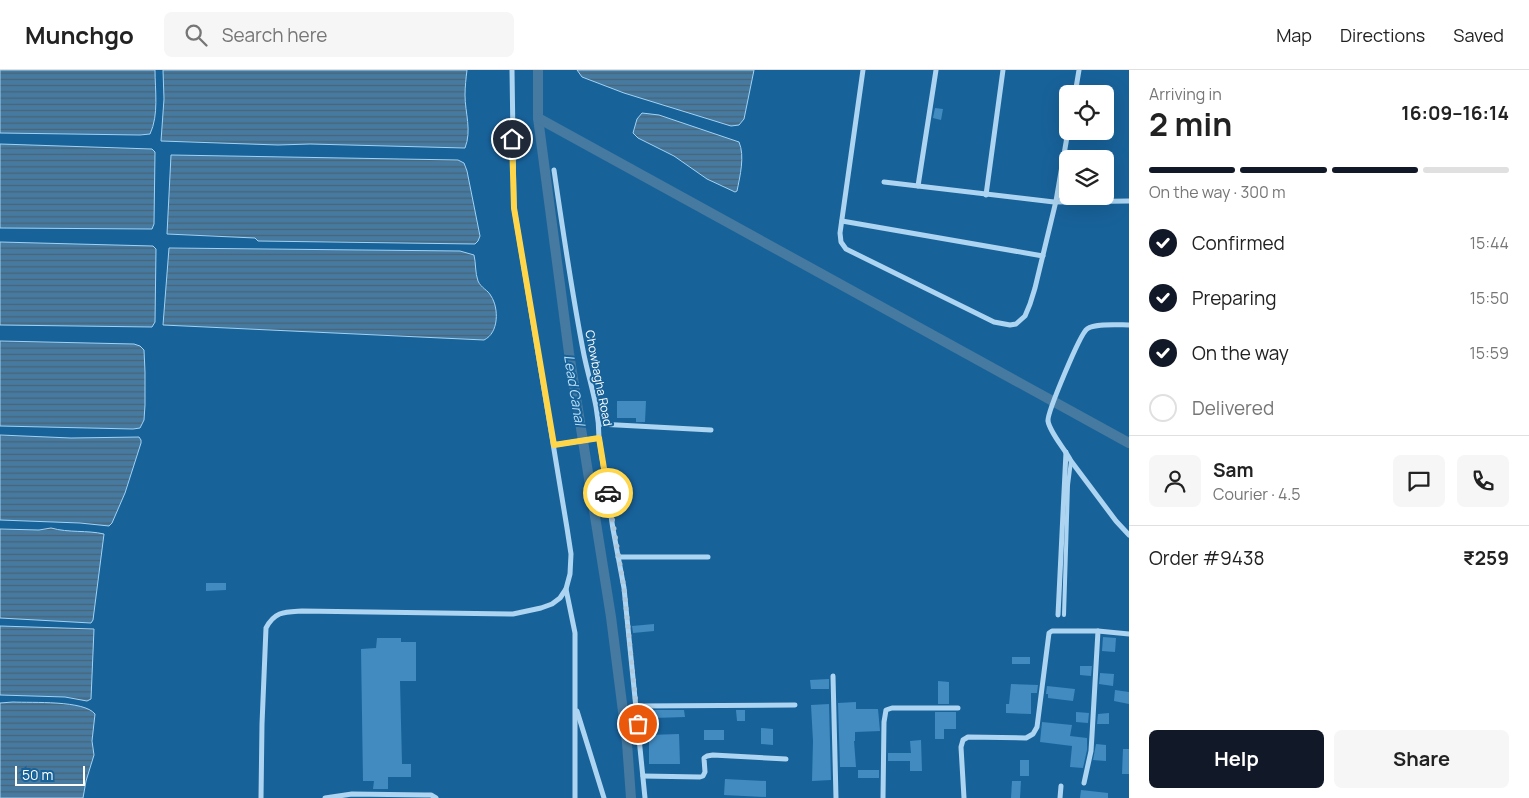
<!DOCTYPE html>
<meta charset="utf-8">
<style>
body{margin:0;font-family:Manrope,sans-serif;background:#f6f6f6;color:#222;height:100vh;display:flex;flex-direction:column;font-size:19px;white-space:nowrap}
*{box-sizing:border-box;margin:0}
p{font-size:16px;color:#767676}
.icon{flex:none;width:28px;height:28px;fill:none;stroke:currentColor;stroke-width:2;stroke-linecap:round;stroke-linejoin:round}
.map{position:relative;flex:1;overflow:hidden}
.details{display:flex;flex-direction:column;background:#fff;width:400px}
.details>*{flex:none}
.tools{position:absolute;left:1059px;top:15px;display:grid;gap:10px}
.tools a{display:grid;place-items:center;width:55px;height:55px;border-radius:8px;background:#fff;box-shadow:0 5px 20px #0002;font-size:25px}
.scale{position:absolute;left:15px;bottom:12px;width:70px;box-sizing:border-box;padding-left:5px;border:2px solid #fff;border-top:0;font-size:14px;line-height:18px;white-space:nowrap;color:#fff;-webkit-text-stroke:4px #18629a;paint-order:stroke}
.pin{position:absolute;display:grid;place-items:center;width:42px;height:42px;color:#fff;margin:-21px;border:2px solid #fff;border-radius:50%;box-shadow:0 1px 5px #0007}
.courier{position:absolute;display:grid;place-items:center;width:50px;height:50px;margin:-25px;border:4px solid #ffd54a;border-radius:50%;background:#fff;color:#222;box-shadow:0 1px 6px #0007}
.overview em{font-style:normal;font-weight:700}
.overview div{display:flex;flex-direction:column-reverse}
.overview{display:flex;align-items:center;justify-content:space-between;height:85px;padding:0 20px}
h1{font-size:32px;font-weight:700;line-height:38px}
.bar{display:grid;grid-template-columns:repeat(4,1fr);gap:8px 5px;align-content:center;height:60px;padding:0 20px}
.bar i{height:6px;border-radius:4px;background:#e0e0e0}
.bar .current{background:#111827}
.bar p{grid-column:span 4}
.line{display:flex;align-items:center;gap:12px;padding:0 20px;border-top:1px solid #e0e0e0}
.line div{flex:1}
.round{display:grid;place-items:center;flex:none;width:52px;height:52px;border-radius:8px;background:#f6f6f6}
ol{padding:0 20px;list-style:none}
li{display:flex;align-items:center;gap:15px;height:55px}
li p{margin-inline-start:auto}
li .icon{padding:5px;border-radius:50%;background:#111827;color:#fff;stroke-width:4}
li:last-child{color:#767676}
li i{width:28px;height:28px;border:2px solid #e0e0e0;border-radius:50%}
.button{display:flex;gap:10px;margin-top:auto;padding:10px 20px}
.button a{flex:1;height:58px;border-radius:8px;background:#111827;color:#fff;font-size:20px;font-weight:700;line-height:58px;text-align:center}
.button a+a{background:#f6f6f6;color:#222}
header{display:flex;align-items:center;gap:30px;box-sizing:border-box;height:70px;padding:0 25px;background:#fff;border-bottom:1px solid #e0e0e0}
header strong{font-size:24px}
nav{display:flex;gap:28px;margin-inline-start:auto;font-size:18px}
.search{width:350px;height:45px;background:#f6f6f6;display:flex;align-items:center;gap:12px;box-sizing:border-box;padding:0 18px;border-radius:8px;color:#767676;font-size:19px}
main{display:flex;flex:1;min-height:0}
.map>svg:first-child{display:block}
</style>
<header>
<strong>Munchgo</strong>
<div class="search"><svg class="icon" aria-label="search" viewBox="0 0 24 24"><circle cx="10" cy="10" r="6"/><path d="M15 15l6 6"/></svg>Search here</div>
<nav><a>Map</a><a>Directions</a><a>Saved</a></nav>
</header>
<main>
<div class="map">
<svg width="1129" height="728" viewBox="0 0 1129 728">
<defs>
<pattern id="water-rules" width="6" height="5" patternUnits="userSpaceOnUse" patternTransform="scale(1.25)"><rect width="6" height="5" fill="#467aa0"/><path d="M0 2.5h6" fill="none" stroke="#496376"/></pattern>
</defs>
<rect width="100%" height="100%" fill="#18629a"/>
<g fill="url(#water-rules)" stroke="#a0d2f4">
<path d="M 0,0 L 155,0 C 155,20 159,45 150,64 L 140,65 L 0,63 Z"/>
<path d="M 163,0 L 467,0 C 466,8 465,17 465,25 C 465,43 472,60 465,78 L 310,74 L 278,75 L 161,71 L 164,29 Z"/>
<path d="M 577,0 L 754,0 L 744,49 L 739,55 L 731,56 L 624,23 L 582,7 Z"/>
<path d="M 642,43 L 659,45 L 739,72 C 745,86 740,106 737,121 L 735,122 L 707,109 L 674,86 L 638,68 L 633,63 L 637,49 Z"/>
<path d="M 0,74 L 152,79 L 155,82 L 154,154 L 152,159 L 0,158 Z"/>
<path d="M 171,85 L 458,90 L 464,93 L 467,101 L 480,166 L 478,171 L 475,174 L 258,171 L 255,168 L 167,164 Z"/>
<path d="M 0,172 L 153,176 L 156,179 L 155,252 L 152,257 L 0,255 Z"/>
<path d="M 169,178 L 460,181 L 474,185 C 476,193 475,203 478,211 C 481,218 488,220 491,226 C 499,238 499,263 484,270 L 163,255 Z"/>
<path d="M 0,271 L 134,274 L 140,276 L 144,280 L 145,302 L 145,335 L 144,350 L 140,358 L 133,359 L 0,356 Z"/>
<path d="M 0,365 L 71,368 L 139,367 L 141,370 L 141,373 L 125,423 L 112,453 L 109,456 L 80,453 L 0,450 Z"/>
<path d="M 51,458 C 69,463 87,460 104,464 L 93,550 L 91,553 L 0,548 L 0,459 L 39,460 Z"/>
<path d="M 0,556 L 94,559 L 91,629 L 87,631 L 65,627 L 0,625 Z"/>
<path d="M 13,632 C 32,633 84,630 95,644 L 92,671 L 94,685 L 86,711 L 83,728 L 0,728 L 0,633 Z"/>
</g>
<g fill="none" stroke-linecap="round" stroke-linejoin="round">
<g stroke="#467aa0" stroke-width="10">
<path d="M 538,0 L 538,48 L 569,283 L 611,547 L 627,673 L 631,728"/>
<path d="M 538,48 L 1129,373"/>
</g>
</g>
<g fill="#418bc1">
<path d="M 935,38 L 943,39 L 941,50 L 933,48 Z"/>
<path d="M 617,331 L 646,331 L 645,352 L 636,352 L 636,348 L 617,348 Z"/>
<path d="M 206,513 L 226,513 L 226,520 L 206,521 Z"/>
<path d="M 654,554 L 654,561 L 633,563 L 632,556 Z"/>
<path d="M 1103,567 L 1116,568 L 1115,582 L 1102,581 Z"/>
<path d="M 377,568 L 401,568 L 401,572 L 416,572 L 416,611 L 400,611 L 402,694 L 411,694 L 411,707 L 388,707 L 388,719 L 373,719 L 374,711 L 363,711 L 361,579 L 376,578 Z"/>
<rect x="1012" y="587" width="18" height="7"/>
<path d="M 1080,596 L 1092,596 L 1091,606 L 1080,605 Z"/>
<path d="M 1100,603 L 1114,604 L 1113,616 L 1099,614 Z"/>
<path d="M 829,609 L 829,619 L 811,619 L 810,610 Z"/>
<path d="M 938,611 L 949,612 L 949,634 L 938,634 Z"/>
<path d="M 1011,614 L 1038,615 L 1037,623 L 1031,623 L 1031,644 L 1006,643 L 1006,634 L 1009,634 Z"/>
<path d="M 1047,616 L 1075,619 L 1073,631 L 1048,628 L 1048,624 L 1046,624 Z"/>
<path d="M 1115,620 L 1129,622 L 1129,634 L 1114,631 Z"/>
<path d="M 856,632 L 856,639 L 878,639 L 880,661 L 855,662 L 855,671 L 854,671 L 856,697 L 840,697 L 838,633 Z"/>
<path d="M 829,634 L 831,710 L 812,711 L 813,671 L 811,635 Z"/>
<path d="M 654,640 L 684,640 L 685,647 L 654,648 Z"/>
<path d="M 736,640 L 745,640 L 745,651 L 737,651 Z"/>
<path d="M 935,642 L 956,642 L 956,659 L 944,659 L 944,669 L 935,669 Z"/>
<path d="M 1076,642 L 1089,643 L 1088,653 L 1076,652 Z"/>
<path d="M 1109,643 L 1109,654 L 1097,654 L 1098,644 Z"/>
<path d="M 1042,652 L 1072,655 L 1070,666 L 1087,668 L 1087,680 L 1083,698 L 1070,697 L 1072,676 L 1040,672 Z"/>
<path d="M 761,658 L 773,659 L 773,675 L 761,674 Z"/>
<rect x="704" y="660" width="20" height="10"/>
<path d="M 679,664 L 680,694 L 649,694 L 649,665 Z"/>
<path d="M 921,670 L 922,701 L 910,701 L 910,691 L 888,691 L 888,683 L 911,683 L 910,671 Z"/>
<path d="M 1096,674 L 1106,675 L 1106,691 L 1093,690 Z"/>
<path d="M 1123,679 L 1129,679 L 1129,704 L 1122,704 Z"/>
<rect x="1020" y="690" width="9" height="16"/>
<rect x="858" y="700" width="21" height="8"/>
<path d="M 725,709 L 766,711 L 766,727 L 724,725 Z"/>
<path d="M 1012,711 L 1021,711 L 1020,728 L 1011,728 Z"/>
<path d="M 1081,720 L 1108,723 L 1108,728 L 1080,728 Z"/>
</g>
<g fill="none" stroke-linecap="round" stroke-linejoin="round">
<path stroke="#add5f1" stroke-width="4" d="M 1064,545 L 1068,415 L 1071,391"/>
<g stroke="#add5f1" stroke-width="5">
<path d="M 863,0 L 840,163 L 841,172 L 846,179 L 994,252 L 1010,255 L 1016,254 L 1025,246 L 1030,234 L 1035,218 L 1056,131 L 1068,61"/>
<path d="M 1075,24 L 1079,0"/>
<path d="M 554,100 C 563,162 572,224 584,285 C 590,314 599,337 599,368 L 613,459 L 624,518 L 645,728"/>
<path d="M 884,112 L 1054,132 L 1129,131"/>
<path d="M 918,116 L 936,0"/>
<path d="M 986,125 L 1003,0"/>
<path d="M 842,151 L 1043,186"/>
<path d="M 1129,255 C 1119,255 1095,253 1087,259 C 1080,264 1047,343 1048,351 C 1050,363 1065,379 1071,391 L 1116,451 L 1129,465"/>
<path d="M 599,354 L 711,360"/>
<path d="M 554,375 L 599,368"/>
<path d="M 618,487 L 708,487"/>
<path d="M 566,519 L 575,563 L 575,728"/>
<path d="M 1058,545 L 1066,382"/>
<path d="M 833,606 L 836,728"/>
<path d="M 637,636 L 795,635"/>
<path d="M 577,641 L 604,728"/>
<path d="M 643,706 L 700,707 L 703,706 L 705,702 L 704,688 L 707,686 L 713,685 L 786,689"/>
<path d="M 1084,713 L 1091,681 L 1092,665 L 1098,561"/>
<path d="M 261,728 L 262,654 L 266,558 C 275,541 285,542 302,541 L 513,544 L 541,538 L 552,534 L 560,528 L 566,519 L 570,504 L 571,484 L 567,458 L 514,138 L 512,0"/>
<path d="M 325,728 L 352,724 L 425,725 L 431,725 L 436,728"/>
<path d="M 883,728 L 884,652 L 886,640 L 892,638 L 958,638"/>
<path d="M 964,728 L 961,677 L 963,670 L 968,667 L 1026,668 L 1033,664 L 1037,657 L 1049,563 L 1052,561 L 1098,561 L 1129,564"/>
<path d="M 1060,728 L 1061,716"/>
</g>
</g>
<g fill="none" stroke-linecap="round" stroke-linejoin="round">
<path stroke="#aec8dc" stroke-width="5" stroke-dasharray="0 9" d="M 608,423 L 624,518 L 638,654"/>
<path stroke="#ffd54a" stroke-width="6" d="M 512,69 L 514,138 L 554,375 L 599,368 L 608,423"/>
</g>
<g text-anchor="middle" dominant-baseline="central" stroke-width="4" stroke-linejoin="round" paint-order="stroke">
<g font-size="12" fill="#fff" stroke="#18629a">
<text transform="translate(599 308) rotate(79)">Chowbagha Road</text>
</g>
<g font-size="14" font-style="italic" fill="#badff8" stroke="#18629a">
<text transform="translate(575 320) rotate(81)">Lead Canal</text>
</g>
</g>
</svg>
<div class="tools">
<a><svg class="icon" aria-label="locate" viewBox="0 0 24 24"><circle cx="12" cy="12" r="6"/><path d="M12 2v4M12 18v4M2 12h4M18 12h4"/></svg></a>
<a><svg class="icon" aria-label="layers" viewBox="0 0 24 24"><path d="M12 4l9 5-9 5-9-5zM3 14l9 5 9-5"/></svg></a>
</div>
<div class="scale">50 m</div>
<div class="pin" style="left:638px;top:654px;background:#ea580c"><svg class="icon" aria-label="bag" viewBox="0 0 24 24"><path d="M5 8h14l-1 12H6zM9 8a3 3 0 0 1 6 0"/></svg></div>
<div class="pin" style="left:512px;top:69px;background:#1f2937"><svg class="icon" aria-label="home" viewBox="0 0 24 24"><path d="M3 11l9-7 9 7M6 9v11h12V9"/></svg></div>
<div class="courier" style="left:608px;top:423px"><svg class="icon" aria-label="car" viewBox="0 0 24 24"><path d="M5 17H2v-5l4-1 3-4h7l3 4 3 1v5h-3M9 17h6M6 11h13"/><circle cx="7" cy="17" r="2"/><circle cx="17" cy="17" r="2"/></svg></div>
</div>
<section class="details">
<div class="overview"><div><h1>2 min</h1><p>Arriving in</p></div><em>16:09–16:14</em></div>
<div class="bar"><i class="current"></i><i class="current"></i><i class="current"></i><i></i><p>On the way · 300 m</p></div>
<ol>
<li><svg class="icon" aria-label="check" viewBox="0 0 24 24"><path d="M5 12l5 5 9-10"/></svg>Confirmed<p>15:44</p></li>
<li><svg class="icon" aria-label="check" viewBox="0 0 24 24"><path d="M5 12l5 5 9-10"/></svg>Preparing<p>15:50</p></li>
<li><svg class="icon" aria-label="check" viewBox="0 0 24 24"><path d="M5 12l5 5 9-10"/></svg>On the way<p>15:59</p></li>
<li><i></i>Delivered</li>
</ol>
<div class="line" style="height:90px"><a class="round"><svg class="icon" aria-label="person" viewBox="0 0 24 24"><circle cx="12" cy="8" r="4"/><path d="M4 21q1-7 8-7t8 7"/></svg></a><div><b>Sam</b><p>Courier · 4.5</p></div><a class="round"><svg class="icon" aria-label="chat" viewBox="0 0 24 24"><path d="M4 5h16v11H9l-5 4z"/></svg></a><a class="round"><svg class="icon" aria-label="phone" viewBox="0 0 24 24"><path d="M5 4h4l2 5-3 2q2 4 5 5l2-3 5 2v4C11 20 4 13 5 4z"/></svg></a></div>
<div class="line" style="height:65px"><div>Order #9438</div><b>₹259</b></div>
<div class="button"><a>Help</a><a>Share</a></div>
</section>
</main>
